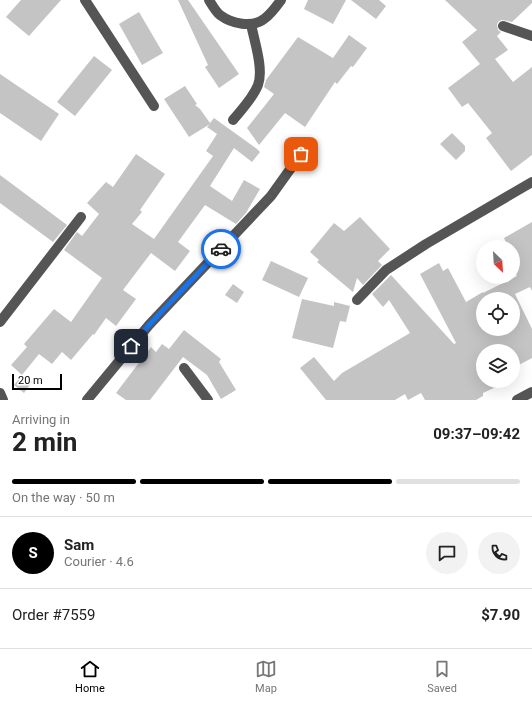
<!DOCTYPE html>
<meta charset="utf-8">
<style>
body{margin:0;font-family:Roboto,sans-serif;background:#f2f2f2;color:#222;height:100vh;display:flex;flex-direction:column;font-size:15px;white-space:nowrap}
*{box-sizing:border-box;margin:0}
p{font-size:13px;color:#767676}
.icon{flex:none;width:22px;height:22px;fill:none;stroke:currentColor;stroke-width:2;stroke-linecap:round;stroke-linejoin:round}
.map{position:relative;height:400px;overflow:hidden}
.side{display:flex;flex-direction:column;background:#fff;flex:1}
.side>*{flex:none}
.needle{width:26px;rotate:155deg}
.buttons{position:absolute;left:476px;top:240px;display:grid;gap:8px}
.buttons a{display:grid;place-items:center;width:44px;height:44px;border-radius:50%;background:#fff;box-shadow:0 4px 16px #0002;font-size:20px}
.scale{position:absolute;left:12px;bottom:10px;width:50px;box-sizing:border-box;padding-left:4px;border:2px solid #000;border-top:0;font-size:11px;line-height:14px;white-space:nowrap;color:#000;-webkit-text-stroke:3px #fff;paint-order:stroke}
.pin{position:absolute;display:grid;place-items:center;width:34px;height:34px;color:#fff;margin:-17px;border-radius:8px;box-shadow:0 2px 6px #0006}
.courier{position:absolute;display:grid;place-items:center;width:40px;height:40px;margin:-20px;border:3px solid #1a73e8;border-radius:50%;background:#fff;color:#222;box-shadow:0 1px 5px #0007}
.headline em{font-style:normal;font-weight:700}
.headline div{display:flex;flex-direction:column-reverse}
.headline{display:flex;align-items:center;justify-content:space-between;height:68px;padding:0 12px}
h1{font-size:26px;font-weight:700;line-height:30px}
.bar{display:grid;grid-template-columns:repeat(4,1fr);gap:6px 4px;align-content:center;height:48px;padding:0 12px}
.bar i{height:5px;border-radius:3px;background:#e0e0e0}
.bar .active{background:#000}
.bar p{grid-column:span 4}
.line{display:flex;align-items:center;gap:10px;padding:0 12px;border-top:1px solid #e0e0e0}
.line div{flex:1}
.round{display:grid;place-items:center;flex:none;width:42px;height:42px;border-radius:21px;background:#f2f2f2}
.menu{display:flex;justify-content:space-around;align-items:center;height:56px;border-top:1px solid #e0e0e0;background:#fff;font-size:11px;color:#767676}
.menu a{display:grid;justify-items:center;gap:2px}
.menu .active{color:#000}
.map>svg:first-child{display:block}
</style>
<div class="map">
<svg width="532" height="400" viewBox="0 0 532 400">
<rect width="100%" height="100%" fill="#fff"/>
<g fill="#c4c4c4" fill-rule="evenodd">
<path d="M 21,0 L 61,0 L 29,36 L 6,17 Z"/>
<path d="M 178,0 L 188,0 L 239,74 L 219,88 L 205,67 L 208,65 Z"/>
<path d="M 308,0 L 346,0 L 333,24 L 304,9 Z"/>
<path d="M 351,0 L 379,0 L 386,6 L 376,19 Z"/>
<path d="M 445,0 L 532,0 L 532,3 L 512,22 L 502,20 L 499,21 L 497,24 L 498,30 L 501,32 L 497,36 L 508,50 L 495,59 L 513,82 L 532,67 L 532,155 L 511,171 L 486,138 L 492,133 L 468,103 L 462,107 L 448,88 L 480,64 L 462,42 L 477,30 Z"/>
<path d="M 139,12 L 163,53 L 142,65 L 119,24 Z"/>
<path d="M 349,35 L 367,48 L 353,67 L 351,66 L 337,84 L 335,82 L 305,127 L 285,113 L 259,145 L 247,128 L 274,94 L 264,87 L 266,80 L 298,37 L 333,58 Z"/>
<path d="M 94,56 L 112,70 L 75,116 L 57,102 Z"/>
<path d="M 0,74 L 59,114 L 41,141 L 0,113 Z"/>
<path d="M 185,86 L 197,104 L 195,105 L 200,109 L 210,123 L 214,118 L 257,149 L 260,152 L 252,162 L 234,148 L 210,186 L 232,201 L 244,180 L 260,189 L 246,213 L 236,224 L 205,205 L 178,242 L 190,251 L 175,271 L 151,253 L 123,290 L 136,299 L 116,326 L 106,318 L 94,335 L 93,334 L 71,360 L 62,352 L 52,364 L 39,354 L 22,375 L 11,365 L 27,347 L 24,344 L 54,309 L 71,322 L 102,278 L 64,250 L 77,232 L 82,236 L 99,214 L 87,203 L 106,182 L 113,187 L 136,154 L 165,174 L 140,210 L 142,212 L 132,224 L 154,239 L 213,156 L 206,151 L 217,134 L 207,127 L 210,124 L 189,137 L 164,99 Z"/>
<path d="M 452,133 L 465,146 L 465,151 L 456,160 L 440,144 Z"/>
<path d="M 0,175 L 67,225 L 53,242 L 0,203 Z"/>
<path d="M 360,217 L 390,249 L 378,261 L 382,265 L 363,285 L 357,278 L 353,292 L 317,262 L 319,260 L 310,252 L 334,223 L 344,231 Z"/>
<path d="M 532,222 L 532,291 L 530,287 L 515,294 L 532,329 L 532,358 L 513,368 L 513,351 L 483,351 L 483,381 L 509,381 L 483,393 L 483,396 L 476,400 L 425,400 L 421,393 L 408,400 L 405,394 L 395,400 L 326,400 L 300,368 L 314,357 L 334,381 L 342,373 L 410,333 L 389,300 L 383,307 L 372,294 L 391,275 L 454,344 L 456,343 L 420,274 L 439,263 L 443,271 L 448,268 L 466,302 L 483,292 L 483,293 L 517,276 L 513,269 L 519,267 L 513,256 L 513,247 L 508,247 L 504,238 ZM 483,299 L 513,299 L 513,329 L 483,329 Z"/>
<path d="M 271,261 L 308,278 L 299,297 L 262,280 Z"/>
<path d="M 233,284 L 244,292 L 237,303 L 225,295 Z"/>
<path d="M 302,299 L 334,306 L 334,302 L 350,306 L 346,322 L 340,321 L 333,348 L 292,338 Z"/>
<path d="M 184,330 L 221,359 L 219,362 L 236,390 L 221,399 L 207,375 L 183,357 L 150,400 L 126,400 L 116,393 L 151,347 L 156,352 L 162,344 L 169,349 Z"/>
<path d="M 22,375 L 32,382 L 24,393 L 14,385 Z"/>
</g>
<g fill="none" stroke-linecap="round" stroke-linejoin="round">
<g stroke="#555" stroke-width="10">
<path d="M 85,0 L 154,106"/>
<path d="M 209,0 C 212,5 216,12 220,15 C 232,24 252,28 264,19 C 271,14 276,7 281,0"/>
<path d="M 503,26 L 532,36"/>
<path d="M 233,120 C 242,109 253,98 258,85 C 264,69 254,40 251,24"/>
<path d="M 357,300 L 386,270 L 426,244 L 532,182"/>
<path d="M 0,322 L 81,217"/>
<path d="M 184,368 L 208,400"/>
<path d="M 0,393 L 3,400"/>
<path d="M 87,400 L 149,325 L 271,196 L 301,154"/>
<path d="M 517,400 L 532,392"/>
</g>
</g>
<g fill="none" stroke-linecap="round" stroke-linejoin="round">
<path stroke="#595959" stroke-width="4" stroke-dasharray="0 7.2" d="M 221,249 L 271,196 L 301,154"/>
<path stroke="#1a73e8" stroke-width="5" d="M 131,346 L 149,325 L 221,249"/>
</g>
</svg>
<div class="buttons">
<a><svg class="needle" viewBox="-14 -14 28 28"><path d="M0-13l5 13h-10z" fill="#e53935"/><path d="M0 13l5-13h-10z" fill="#767676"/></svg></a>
<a><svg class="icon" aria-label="locate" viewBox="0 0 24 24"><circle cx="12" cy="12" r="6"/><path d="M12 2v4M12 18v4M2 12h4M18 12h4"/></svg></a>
<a><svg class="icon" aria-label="layers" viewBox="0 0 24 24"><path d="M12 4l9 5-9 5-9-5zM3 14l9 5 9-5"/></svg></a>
</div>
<div class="scale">20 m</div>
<div class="pin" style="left:301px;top:154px;background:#ea580c"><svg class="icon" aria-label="bag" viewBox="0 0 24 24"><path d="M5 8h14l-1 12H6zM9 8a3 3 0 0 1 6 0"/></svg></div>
<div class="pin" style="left:131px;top:346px;background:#1f2937"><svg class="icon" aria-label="home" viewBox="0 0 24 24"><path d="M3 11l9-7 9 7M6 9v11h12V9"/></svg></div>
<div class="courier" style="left:221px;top:249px"><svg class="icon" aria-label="car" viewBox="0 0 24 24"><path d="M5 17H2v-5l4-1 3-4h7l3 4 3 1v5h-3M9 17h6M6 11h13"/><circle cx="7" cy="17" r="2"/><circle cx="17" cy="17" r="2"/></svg></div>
</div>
<section class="side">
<div class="headline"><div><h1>2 min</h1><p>Arriving in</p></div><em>09:37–09:42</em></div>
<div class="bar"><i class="active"></i><i class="active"></i><i class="active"></i><i></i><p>On the way · 50 m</p></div>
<div class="line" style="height:72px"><b class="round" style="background:#000;color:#fff">S</b><div><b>Sam</b><p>Courier · 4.6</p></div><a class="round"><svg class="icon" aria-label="chat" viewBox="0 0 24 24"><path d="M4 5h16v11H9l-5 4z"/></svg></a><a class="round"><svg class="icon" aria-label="phone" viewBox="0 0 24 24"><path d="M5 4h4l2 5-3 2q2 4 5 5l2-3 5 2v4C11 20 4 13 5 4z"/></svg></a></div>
<div class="line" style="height:52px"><div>Order #7559</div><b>$7.90</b></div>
</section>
<nav class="menu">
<a class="active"><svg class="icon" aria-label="home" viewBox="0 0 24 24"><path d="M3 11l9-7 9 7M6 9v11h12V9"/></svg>Home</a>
<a><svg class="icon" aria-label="map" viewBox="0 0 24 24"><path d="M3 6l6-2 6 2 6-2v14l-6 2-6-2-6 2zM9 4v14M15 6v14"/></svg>Map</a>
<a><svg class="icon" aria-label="saved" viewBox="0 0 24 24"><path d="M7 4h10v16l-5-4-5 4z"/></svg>Saved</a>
</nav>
